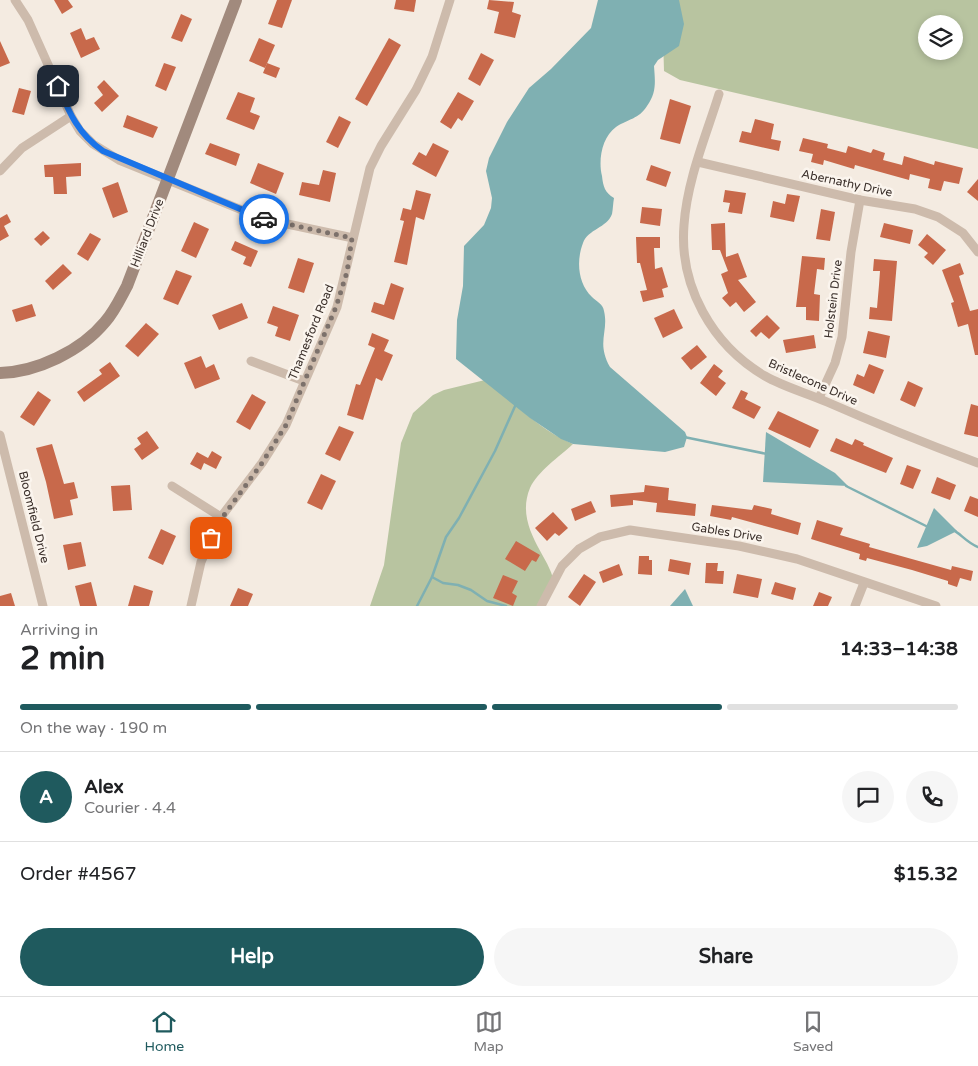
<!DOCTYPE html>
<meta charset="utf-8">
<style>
body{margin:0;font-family:"Varela Round",sans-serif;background:#f6f6f6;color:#202124;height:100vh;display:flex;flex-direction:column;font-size:19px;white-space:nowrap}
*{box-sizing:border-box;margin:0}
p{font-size:16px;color:#757577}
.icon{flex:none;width:28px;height:28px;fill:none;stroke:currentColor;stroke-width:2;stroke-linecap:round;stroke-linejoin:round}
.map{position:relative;height:606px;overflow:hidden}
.sheet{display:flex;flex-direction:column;background:#fff;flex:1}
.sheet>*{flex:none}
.fabs{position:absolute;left:918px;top:15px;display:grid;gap:10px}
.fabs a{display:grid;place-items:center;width:45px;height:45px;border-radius:50%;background:#fff;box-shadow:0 2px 8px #0003;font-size:25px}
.pin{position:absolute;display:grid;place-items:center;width:42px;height:42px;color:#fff;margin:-21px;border-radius:10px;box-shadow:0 2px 8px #0006}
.courier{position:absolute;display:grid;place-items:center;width:50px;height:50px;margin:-25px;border:4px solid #1a73e8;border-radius:50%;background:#fff;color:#222;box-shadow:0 1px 6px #0007}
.headline em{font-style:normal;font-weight:700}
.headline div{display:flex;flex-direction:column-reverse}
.headline{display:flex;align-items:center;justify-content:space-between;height:85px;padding:0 20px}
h1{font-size:32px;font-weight:700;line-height:38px}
.bar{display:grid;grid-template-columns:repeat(4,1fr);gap:8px 5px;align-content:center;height:60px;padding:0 20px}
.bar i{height:6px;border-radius:4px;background:#e0e0e0}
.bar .on{background:#1f5a5e}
.bar p{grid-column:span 4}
.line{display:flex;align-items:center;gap:12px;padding:0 20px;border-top:1px solid #e0e0e0}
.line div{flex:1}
.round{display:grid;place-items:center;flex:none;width:52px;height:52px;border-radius:26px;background:#f6f6f6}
.primary-button{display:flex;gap:10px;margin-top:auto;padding:10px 20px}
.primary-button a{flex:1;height:58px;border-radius:30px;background:#1f5a5e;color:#fff;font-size:20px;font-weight:700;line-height:58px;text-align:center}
.primary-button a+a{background:#f6f6f6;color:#202124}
.tab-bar{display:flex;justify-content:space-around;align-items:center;height:70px;border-top:1px solid #e0e0e0;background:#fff;font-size:14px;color:#757577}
.tab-bar a{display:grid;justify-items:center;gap:2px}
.tab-bar .on{color:#1f5a5e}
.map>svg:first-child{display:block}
</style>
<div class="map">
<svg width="978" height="606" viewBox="0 0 978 606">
<rect width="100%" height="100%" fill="#f4ebe1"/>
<g fill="#b8c4a0" fill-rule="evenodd">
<path d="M 662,0 L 978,0 L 978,149 L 680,80 L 664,71 ZM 926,24 L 954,24 L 954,51 L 926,51 Z"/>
<path d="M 485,380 C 514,402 539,430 573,444 C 559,457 538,471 530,488 C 512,531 560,565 553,589 C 551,595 546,601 543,606 L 370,606 L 384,565 L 401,443 L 413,413 L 433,395 L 444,390 Z"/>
</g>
<g fill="#7fb0b2">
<path d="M 598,0 L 679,0 L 684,24 L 679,46 L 658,60 L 654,66 C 655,81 657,92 647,106 C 639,119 628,119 616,127 C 602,137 598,160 602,176 C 603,186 605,193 614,198 C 613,203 613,209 612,214 C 607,228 588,229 583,243 C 576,261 578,284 592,297 C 597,302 603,304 604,311 C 609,332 596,342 610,367 L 685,432 L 687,437 L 684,447 L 665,452 L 573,444 L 561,439 L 530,418 L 456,359 L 457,320 L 463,286 L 464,246 L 484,225 L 491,208 L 492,198 L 486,171 L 489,158 L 507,122 L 529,88 L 551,69 L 591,28 Z"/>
<path d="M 766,432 L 835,473 L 848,486 L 763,482 Z"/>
<path d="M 934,508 L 957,531 L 927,546 L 917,548 Z"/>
<path d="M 685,589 L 693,606 L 670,606 Z"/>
</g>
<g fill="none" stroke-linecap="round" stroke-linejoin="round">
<g stroke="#7fb0b2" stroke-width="2.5">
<path d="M 684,437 L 767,454"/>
<path d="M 846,486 L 928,527"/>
<path d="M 953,530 C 960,533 967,543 978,547"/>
<path d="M 432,577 L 443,583 L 458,585 L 471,590 L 487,601 L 506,606"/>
<path d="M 417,606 L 432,577 L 446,537 L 459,518 L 495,451 L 516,404"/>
</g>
</g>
<g fill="#c8694b">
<path d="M 54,0 L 68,0 L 73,7 L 62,14 Z"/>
<path d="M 277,0 L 292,0 L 282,28 L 268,24 Z"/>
<path d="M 396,0 L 416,0 L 414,12 L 394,9 Z"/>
<path d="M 489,0 L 514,2 L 512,12 L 521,15 L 515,38 L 494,33 L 499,12 L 487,9 Z"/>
<path d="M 181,14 L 192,19 L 182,42 L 171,38 Z"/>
<path d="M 81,28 L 86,40 L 94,37 L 100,49 L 81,58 L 70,33 Z"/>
<path d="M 259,38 L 275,45 L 265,68 L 249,61 Z"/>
<path d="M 389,38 L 401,45 L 367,106 L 355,99 Z"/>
<path d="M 0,41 L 10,63 L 0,67 Z"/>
<path d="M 481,53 L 494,60 L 480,86 L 468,79 Z"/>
<path d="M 164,63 L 176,67 L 166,91 L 155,86 Z"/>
<path d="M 267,63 L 280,68 L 276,78 L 263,73 Z"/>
<path d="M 104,80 L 119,96 L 102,112 L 94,103 L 103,95 L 97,87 Z"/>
<path d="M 19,88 L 31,91 L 24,115 L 12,112 Z"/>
<path d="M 238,92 L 255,98 L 250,112 L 260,116 L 254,130 L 226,119 Z"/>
<path d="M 458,92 L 474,101 L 462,121 L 458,118 L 451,129 L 440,122 Z"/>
<path d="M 670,99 L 691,106 L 680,144 L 660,139 Z"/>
<path d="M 127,115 L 158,127 L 153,138 L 123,127 Z"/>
<path d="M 339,116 L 351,122 L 338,148 L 326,142 Z"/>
<path d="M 755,119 L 774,124 L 771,139 L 781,141 L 779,151 L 739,142 L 742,131 L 751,133 Z"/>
<path d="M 803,138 L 828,144 L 827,148 L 846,153 L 848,146 L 871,153 L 873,149 L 885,153 L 883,160 L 902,165 L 904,156 L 934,165 L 935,161 L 963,168 L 959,184 L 944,181 L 941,191 L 928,188 L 930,179 L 910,174 L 909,180 L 855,165 L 854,169 L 824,160 L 823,165 L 811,162 L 813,154 L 799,151 Z"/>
<path d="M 210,143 L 240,154 L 236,166 L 205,154 Z"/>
<path d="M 433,143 L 449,151 L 436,177 L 412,164 L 419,152 L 426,156 Z"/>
<path d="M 81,163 L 81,176 L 66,177 L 67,194 L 54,194 L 53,177 L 45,177 L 44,165 Z"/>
<path d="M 258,163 L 284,173 L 276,194 L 250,183 Z"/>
<path d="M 651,165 L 671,172 L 666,187 L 646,180 Z"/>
<path d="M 323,170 L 336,173 L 330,202 L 299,195 L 302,182 L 319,185 Z"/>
<path d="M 978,179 L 978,201 L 967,192 Z"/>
<path d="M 118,182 L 128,212 L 113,218 L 102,188 Z"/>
<path d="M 416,190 L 431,194 L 424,220 L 416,217 L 407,265 L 394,262 L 404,221 L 400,220 L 403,208 L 411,210 Z"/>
<path d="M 725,190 L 746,193 L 742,214 L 728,212 L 730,203 L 723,202 Z"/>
<path d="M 787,194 L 800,196 L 794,222 L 770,217 L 773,201 L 785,204 Z"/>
<path d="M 642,207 L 662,209 L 660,226 L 640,223 Z"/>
<path d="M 821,209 L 835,212 L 830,241 L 816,239 Z"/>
<path d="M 7,214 L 11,222 L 4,226 L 9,236 L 0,241 L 0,218 Z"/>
<path d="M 194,222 L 209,229 L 196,258 L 181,251 Z"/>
<path d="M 725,223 L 726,257 L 738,253 L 747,277 L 738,280 L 756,302 L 744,312 L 736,302 L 730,307 L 722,298 L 728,293 L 721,274 L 728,271 L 720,250 L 712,250 L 711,224 Z"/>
<path d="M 884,223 L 913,230 L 910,244 L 880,237 Z"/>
<path d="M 43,231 L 50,238 L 41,246 L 34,239 Z"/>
<path d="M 90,233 L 101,239 L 88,261 L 77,254 Z"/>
<path d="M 927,234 L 946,250 L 933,265 L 924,257 L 928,253 L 918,245 Z"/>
<path d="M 636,237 L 660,237 L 660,248 L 654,248 L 655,269 L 662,267 L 668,287 L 662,289 L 664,297 L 643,302 L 640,291 L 647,290 L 640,263 L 637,263 Z"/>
<path d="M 235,241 L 258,251 L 251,267 L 243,264 L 246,257 L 231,250 Z"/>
<path d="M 802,256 L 825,258 L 824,270 L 817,269 L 814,294 L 820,295 L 819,321 L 806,320 L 806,307 L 796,307 Z"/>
<path d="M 298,258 L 314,263 L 304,293 L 288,288 Z"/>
<path d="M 874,259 L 897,261 L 892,321 L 869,319 L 870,307 L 877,308 L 879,285 L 880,271 L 873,271 Z"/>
<path d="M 960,263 L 964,274 L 959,276 L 970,311 L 978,309 L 978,355 L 975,355 L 968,324 L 958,327 L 951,303 L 954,302 L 942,270 Z"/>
<path d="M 63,264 L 72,273 L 53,290 L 45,281 Z"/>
<path d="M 176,270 L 192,276 L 178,305 L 163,299 Z"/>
<path d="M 391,283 L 404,288 L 394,320 L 371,312 L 374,302 L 384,305 Z"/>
<path d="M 242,303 L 248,318 L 219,330 L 212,315 Z"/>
<path d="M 32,304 L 36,316 L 16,322 L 12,310 Z"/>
<path d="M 273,306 L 299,315 L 290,341 L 275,336 L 278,327 L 267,323 Z"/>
<path d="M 674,309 L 683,328 L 663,338 L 654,318 Z"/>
<path d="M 767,315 L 780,328 L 769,339 L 761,332 L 756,337 L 750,331 Z"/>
<path d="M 146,323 L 159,334 L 138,357 L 125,346 Z"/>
<path d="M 868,331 L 890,336 L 886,358 L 863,353 Z"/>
<path d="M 372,333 L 389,340 L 384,351 L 393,355 L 382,381 L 376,378 L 363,420 L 347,415 L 356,384 L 360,385 L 375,348 L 368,345 Z"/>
<path d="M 814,335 L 816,348 L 786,353 L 783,340 Z"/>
<path d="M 697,345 L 707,357 L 691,370 L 681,358 Z"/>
<path d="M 201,356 L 206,368 L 214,364 L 220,379 L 195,389 L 184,363 Z"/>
<path d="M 110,362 L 120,376 L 84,402 L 77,392 L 102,374 L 99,370 Z"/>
<path d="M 714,364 L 723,371 L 718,377 L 726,383 L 716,396 L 700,383 Z"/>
<path d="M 869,364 L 884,370 L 874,394 L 853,385 L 857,374 L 864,377 Z"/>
<path d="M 908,381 L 923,388 L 915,407 L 900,400 Z"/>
<path d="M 741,390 L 748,393 L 745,399 L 761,407 L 754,419 L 732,408 Z"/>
<path d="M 38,391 L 51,400 L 34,426 L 20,417 Z"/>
<path d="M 252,394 L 266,402 L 250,430 L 236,422 Z"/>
<path d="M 971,404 L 978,406 L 978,437 L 964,434 Z"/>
<path d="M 778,411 L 819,430 L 810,448 L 768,429 Z"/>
<path d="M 339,426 L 354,432 L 340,461 L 325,454 Z"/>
<path d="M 147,431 L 159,448 L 142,460 L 134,449 L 141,444 L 137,438 Z"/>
<path d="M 836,438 L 852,445 L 855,439 L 864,443 L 863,445 L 893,458 L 886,473 L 830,451 Z"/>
<path d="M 52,444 L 64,484 L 74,482 L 78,498 L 70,500 L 73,515 L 54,519 L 46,482 L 36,448 Z"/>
<path d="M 212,451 L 222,457 L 216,469 L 204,463 L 201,470 L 190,464 L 197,452 L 208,458 Z"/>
<path d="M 907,465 L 921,470 L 913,489 L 900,484 Z"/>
<path d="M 321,474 L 336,481 L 322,510 L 307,503 Z"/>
<path d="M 937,477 L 956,485 L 950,500 L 931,493 Z"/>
<path d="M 130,485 L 132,510 L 113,511 L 111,486 Z"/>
<path d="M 645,485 L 669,488 L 668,500 L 696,504 L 695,516 L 656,512 L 657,503 L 633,500 L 633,505 L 611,507 L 610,495 L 644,492 Z"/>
<path d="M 970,496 L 978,499 L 978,517 L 964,511 Z"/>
<path d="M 591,501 L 596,512 L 575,521 L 571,509 Z"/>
<path d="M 712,505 L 752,510 L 754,505 L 772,509 L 771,514 L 801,523 L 798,535 L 732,517 L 731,520 L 710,516 Z"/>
<path d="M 553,512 L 568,528 L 559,536 L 555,533 L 547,541 L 535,528 Z"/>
<path d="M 817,520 L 843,528 L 840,535 L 870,544 L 869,547 L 951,570 L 952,566 L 973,571 L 971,581 L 960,578 L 957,587 L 948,584 L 948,581 L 912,570 L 867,558 L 866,561 L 859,559 L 860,554 L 811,539 Z"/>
<path d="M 161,529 L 176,536 L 163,565 L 148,558 Z"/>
<path d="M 516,541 L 540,555 L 536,562 L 532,560 L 525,571 L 505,559 Z"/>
<path d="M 81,542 L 86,566 L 68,570 L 63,545 Z"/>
<path d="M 639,556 L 649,556 L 649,560 L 652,560 L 652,575 L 638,574 Z"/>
<path d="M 670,559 L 691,563 L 689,575 L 668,571 Z"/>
<path d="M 706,563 L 718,563 L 717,571 L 724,571 L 723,584 L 705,583 Z"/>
<path d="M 619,564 L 623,575 L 603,583 L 599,572 Z"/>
<path d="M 584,574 L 596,582 L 580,606 L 568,597 Z"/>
<path d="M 737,574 L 762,579 L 758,598 L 733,593 Z"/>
<path d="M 503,575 L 518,581 L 512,593 L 517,596 L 513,606 L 493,598 Z"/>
<path d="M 91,582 L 97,606 L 80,606 L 75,586 Z"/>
<path d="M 775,582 L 796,588 L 793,600 L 771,594 Z"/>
<path d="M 134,585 L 153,591 L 149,606 L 128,606 Z"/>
<path d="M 238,588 L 253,594 L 248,606 L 230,606 Z"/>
<path d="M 819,592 L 832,597 L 828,606 L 813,606 Z"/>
<path d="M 11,593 L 15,606 L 0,606 L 0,596 Z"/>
</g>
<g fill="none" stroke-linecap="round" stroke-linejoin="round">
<g stroke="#cdbbac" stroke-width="9">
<path d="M 15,0 L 28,20 L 71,116 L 80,131 L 93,144 L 119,160 L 264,219 L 353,238"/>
<path d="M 719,94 C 706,136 687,180 684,225 C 679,286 712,345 765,376 C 784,387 807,393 827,402 C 877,424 927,444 978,463"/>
<path d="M 698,162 L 860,200 L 915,209 L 938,217 L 963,233 L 978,252"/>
<path d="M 0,171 L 22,148 L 71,116"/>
<path d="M 251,361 L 304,381"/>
<path d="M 819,398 L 835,363 L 842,337 L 851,252 L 860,200"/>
<path d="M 0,435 L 43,606"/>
<path d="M 172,486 L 221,517"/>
<path d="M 191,606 L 201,562 L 221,517 L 262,463 L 286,425 L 337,307 L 370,168 L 381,146 L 416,90 L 432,57 L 450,0"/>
<path d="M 541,606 L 562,566 L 579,549 L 600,537 L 630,530 L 739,546 L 797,559 L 936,606"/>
<path d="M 855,606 L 864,583"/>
</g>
<path stroke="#a18a7d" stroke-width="12" d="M 0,373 C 37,372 81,351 105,322 C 114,312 120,299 127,286 L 236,0"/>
</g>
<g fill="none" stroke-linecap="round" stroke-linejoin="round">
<path stroke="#7c716b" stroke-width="5" stroke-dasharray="0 9" d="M 211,538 L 222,518 L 262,463 L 286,425 L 336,307 L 347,272 L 352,238 L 264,219"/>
<path stroke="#1a73e8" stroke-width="6" d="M 58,86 C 69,112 78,134 103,151 L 264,219"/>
</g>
<g text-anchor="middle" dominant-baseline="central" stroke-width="5" stroke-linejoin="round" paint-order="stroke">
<g font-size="12" fill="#3b302b" stroke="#fbf5ee">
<text transform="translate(847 183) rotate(12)">Abernathy Drive</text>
<text transform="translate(147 233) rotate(-69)">Hilliard Drive</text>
<text transform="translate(833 299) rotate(-83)">Holstein Drive</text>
<text transform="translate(311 332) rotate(-68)">Thamesford Road</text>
<text transform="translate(813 382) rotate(24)">Bristlecone Drive</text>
<text transform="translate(34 517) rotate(76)">Bloomfield Drive</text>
<text transform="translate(727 532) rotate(9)">Gables Drive</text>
</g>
</g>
</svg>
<div class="fabs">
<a><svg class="icon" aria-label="layers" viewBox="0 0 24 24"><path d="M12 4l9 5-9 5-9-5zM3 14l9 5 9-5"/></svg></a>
</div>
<div class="pin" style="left:211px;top:538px;background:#ea580c"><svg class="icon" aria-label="bag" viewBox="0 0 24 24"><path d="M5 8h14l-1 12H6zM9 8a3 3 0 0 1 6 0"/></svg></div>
<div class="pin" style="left:58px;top:86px;background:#1f2937"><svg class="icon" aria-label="home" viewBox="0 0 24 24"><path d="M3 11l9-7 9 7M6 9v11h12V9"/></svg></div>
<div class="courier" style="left:264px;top:219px"><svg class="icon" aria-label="car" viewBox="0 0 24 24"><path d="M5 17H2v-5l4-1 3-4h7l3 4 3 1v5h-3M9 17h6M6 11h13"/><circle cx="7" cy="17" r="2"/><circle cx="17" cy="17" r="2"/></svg></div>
</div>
<section class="sheet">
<div class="headline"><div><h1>2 min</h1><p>Arriving in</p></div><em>14:33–14:38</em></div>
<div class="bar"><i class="on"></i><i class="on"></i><i class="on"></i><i></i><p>On the way · 190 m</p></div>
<div class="line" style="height:90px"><b class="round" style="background:#1f5a5e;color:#fff">A</b><div><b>Alex</b><p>Courier · 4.4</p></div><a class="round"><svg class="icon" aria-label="chat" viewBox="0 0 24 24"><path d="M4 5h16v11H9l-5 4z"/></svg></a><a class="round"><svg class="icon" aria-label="phone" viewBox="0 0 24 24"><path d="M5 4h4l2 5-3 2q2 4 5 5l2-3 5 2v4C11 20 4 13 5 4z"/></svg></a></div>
<div class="line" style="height:65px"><div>Order #4567</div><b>$15.32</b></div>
<div class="primary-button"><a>Help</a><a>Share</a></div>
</section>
<nav class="tab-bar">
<a class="on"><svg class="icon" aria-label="home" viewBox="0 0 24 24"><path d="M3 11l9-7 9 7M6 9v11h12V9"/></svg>Home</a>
<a><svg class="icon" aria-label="map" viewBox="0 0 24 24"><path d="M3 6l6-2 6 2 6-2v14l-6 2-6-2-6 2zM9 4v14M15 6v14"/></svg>Map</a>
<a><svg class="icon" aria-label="saved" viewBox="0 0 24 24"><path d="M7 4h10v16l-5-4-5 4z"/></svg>Saved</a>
</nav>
